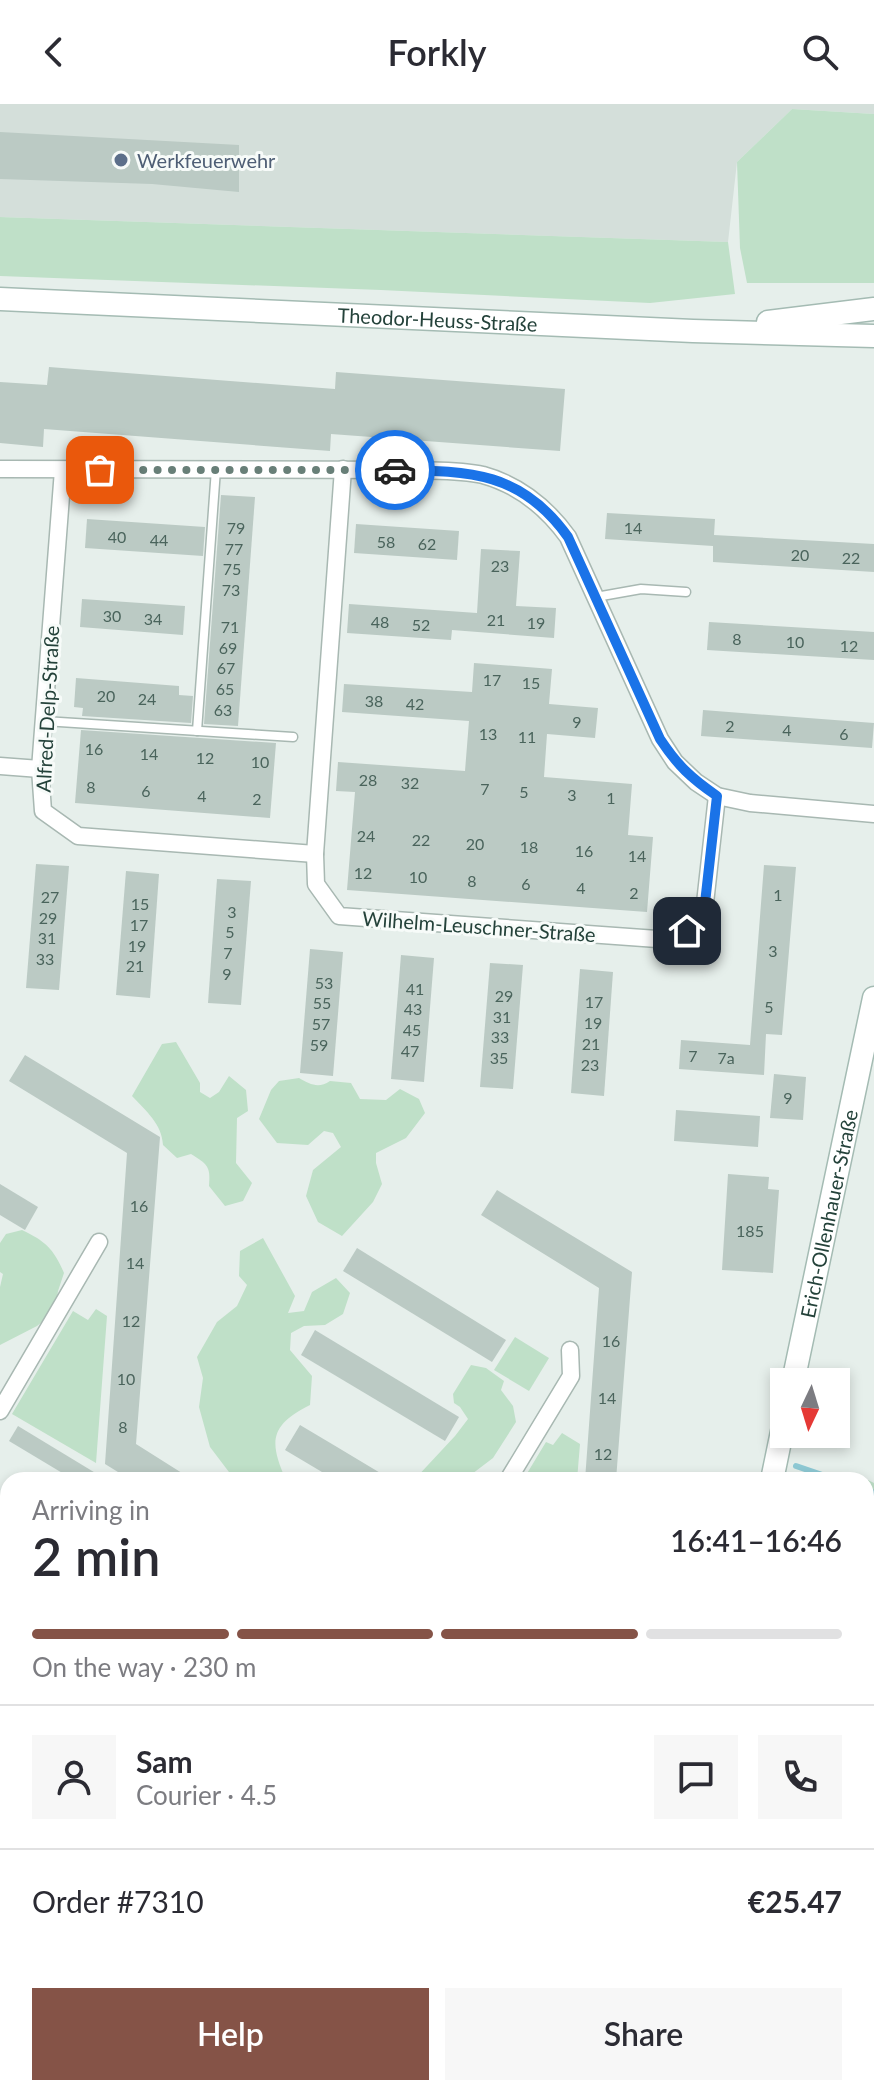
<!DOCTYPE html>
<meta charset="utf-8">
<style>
body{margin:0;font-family:Lato,sans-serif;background:#f7f7f7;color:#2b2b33;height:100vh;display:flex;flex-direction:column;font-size:30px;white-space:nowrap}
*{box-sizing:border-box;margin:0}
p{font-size:26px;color:#7c7c81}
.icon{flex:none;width:44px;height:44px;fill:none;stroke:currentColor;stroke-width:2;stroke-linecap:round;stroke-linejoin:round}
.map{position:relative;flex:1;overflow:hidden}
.panel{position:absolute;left:0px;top:1368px;width:874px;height:624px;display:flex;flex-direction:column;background:#fff;border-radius:24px 24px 0 0;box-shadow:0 4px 12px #0003}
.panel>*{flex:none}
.needle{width:52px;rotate:184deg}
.buttons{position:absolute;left:770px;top:1264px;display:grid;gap:16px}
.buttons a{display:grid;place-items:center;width:80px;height:80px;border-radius:0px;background:#fff;box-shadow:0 4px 12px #0003;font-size:40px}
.pin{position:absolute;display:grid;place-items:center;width:68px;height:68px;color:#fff;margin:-34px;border-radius:16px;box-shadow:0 4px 12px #0006}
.courier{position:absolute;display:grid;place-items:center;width:80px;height:80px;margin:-40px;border:6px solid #1a73e8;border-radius:50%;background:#fff;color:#222;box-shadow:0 2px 10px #0007}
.head em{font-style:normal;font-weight:600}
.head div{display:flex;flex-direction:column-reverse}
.head{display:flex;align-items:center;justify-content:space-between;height:136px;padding:0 32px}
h1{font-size:52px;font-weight:600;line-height:60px}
.bar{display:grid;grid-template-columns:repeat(4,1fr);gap:12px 8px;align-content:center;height:96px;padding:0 32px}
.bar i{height:10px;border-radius:6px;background:#e1e1e2}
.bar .active{background:#855347}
.bar p{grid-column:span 4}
.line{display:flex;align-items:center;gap:20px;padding:0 32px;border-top:2px solid #e1e1e2}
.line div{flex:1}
.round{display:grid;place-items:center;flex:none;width:84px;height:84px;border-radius:0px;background:#f7f7f7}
.cta{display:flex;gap:16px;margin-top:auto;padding:16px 32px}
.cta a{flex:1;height:92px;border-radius:0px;background:#855347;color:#fff;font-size:32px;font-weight:600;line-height:92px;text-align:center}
.cta a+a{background:#f7f7f7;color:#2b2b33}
header{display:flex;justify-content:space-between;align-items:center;height:104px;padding:0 32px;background:#fff;font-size:36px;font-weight:600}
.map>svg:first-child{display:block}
</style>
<header><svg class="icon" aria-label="back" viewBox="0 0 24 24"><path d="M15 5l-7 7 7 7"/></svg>Forkly<svg class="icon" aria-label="search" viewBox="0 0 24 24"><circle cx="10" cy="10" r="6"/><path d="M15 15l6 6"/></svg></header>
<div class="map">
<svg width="874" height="1992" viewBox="0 0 874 1992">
<rect width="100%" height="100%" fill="#e6efeb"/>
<path fill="#d4dfda" d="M 0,0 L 874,0 L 874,10 L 792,5 L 737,58 L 728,138 L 0,113 Z"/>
<g fill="#bfe0c8">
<path d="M 792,5 L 874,10 L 874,179 L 747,179 L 740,144 L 737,58 Z"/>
<path d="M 0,113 L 728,138 L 735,190 L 650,199 L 381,186 L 0,172 Z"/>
<path d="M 176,938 L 200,979 L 200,988 L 210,994 L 219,988 L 229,972 L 246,986 L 248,1007 L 237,1014 L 236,1059 L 252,1079 L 243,1097 L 225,1102 L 209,1082 C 211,1062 207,1060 191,1050 L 177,1054 L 163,1041 C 162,1020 146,1007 132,992 L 162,940 Z"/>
<path d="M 299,974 C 310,980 318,985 330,977 L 351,979 L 360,995 L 386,996 L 400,985 L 419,995 L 425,1009 L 406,1034 L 376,1049 L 376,1059 L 382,1080 L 373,1098 L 342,1132 L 318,1118 L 306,1092 L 313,1066 L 341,1043 L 333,1029 L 324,1027 L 308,1041 L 277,1039 L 259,1015 L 271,986 L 279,977 Z"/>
<path d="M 22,1126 C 45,1137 54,1145 64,1169 L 58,1187 L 55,1207 L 37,1222 L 0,1241 L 0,1183 L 3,1170 L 0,1168 L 0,1139 L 6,1130 Z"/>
<path d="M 263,1134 L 295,1192 L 288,1209 L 304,1207 L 312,1188 L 336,1174 L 350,1189 L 343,1210 L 325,1221 L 304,1222 L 291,1229 L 290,1246 L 312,1272 L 310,1301 C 271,1321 268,1336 286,1376 L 235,1376 L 210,1343 L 199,1303 L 203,1274 L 197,1253 L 217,1218 L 237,1202 L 247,1181 L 239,1172 L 240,1147 Z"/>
<path d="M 96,1205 L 107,1212 L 96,1359 L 12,1310 L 73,1207 L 88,1216 Z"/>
<path d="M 515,1233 L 549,1254 L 529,1287 L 494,1266 Z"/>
<path d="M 471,1261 L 486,1264 L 504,1277 L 501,1286 L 513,1302 L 516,1318 L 493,1354 L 464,1376 L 414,1376 L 455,1332 L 468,1315 L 460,1303 L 454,1299 L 453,1290 Z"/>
<path d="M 562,1329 L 580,1340 L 577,1376 L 523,1376 L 546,1338 L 553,1341 Z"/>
<path d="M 868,1376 L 874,1379 L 874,1571 L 872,1571 L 873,1511 L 866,1451 Z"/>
<path d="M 42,1984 L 344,1984 L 343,1992 L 36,1992 Z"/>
</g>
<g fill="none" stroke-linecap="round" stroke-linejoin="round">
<g stroke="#8ec9d4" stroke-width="6">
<path d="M 796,1362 L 837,1376"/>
<path d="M 866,1386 L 874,1389"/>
</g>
</g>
<g fill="#bbcac4">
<path d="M 0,28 L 239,41 L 239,88 L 152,80 L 0,75 Z"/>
<path d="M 49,263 L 335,285 L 336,268 L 565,285 L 560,347 L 331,330 L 330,347 L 44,325 L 43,343 L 0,339 L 0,278 L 47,281 Z"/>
<path d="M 221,391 L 255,393 L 238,622 L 204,620 Z"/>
<path d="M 607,409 L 715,415 L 714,431 L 874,440 L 874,468 L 713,458 L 713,442 L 605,435 Z"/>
<path d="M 87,415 L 205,423 L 203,452 L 85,444 Z"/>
<path d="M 356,420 L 459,427 L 457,456 L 354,449 Z"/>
<path d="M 481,445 L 520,447 L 516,502 L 556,504 L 554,534 L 452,526 L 451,536 L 347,529 L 349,500 L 477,509 Z"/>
<path d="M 82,495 L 185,502 L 183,531 L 80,523 Z"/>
<path d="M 709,518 L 874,528 L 874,556 L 707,546 Z"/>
<path d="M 474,559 L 552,565 L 549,600 L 598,604 L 595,634 L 547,630 L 544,673 L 632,680 L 628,731 L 653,733 L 647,808 L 347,786 L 355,688 L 336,687 L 338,658 L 465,667 L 469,617 L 342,608 L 344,580 L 472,588 Z"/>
<path d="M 76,574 L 179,582 L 179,591 L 193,592 L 191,619 L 82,612 L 83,604 L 74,603 Z"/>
<path d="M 703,606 L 874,619 L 872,644 L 701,632 Z"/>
<path d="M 81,626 L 276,639 L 270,714 L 75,699 Z"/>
<path d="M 36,760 L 69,762 L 59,886 L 26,884 Z"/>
<path d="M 764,761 L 796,763 L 782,931 L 766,930 L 764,971 L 679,965 L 681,936 L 750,941 Z"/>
<path d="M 126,767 L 159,770 L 150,894 L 116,891 Z"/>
<path d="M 217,775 L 251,777 L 241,901 L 208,899 Z"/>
<path d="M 310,845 L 343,848 L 333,972 L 300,969 Z"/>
<path d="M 401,851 L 434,854 L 424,978 L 391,975 Z"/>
<path d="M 490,859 L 523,861 L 513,985 L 480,983 Z"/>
<path d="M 580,865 L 613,868 L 604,992 L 571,989 Z"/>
<path d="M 25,951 L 160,1033 L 136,1340 L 193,1376 L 131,1376 L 105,1360 L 127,1049 L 9,977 Z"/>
<path d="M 774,970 L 806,973 L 803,1016 L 770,1014 Z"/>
<path d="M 676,1006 L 760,1012 L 758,1043 L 674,1037 Z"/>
<path d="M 728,1070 L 769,1073 L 768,1085 L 779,1086 L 773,1169 L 722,1166 Z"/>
<path d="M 0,1080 L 38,1103 L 25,1126 L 0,1111 Z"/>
<path d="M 497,1086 L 632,1168 L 616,1376 L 585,1376 L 599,1184 L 481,1111 Z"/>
<path d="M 357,1144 L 506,1236 L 492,1258 L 343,1167 Z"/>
<path d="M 315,1226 L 459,1313 L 445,1337 L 301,1251 Z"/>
<path d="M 300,1321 L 337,1343 L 392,1376 L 334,1376 L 322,1368 L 285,1346 Z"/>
<path d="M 18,1322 L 107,1376 L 74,1376 L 9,1337 Z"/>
</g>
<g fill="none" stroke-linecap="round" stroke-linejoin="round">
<g stroke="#a8b8b2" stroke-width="11">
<g id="lane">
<path d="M 596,493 L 641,485 L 686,488"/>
<path d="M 44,617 L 293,633"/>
<path d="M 197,627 L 216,365"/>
<path d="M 722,1992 L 723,1984"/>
<path d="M 768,1992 L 769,1984"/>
</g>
</g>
<g stroke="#a8b8b2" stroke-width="19">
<g id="street">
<path d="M 0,365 L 414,366 C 437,367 461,366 483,371 C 519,381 547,404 568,433 L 660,635 L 675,658 L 696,678 L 717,692 L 750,699 L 874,710"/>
<path d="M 343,365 L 315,750 L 316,780 L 339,812 L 671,836 L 703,817 L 717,692"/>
<path d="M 63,366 L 40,665 L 43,707 L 78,732 L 315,750"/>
<path d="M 0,662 L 40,665"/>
<path d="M 0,1307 L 99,1138"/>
<path d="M 508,1376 L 571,1272 L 570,1246"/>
<path d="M 0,1549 L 8,1551"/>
<path d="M 866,1776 L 874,1778"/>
<path d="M 27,1992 L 33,1984"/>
</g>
</g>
<g stroke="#a4bbb3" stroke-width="25">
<g id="secondary">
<path id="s1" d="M 0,195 L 693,227 L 874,232"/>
<path d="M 768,218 L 874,205"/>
<path id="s2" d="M 793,1278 L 874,894"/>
<path d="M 772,1376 L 784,1318"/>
<path d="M 670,1992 L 670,1984"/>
</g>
</g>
<use href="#lane" stroke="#fff" stroke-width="8"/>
<use href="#street" stroke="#fff" stroke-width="16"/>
<use href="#secondary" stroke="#fff" stroke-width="22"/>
</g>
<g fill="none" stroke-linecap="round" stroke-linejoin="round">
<path stroke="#687f78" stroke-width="8" stroke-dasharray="0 14.4" d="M 100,366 L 395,366"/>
<path stroke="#1a73e8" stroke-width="10" d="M 395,366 C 469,367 521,367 568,433 L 660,635 C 678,662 691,674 717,692 L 703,817 L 687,827"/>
</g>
<circle fill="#5c6f8a" stroke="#f7fbf9" stroke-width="3" cx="121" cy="56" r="8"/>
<g text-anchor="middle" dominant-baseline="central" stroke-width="6" stroke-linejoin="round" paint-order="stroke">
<g font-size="16" fill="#4a645c">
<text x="236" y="423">79</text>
<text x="633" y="423">14</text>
<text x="117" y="432">40</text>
<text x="159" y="435">44</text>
<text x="386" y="437">58</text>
<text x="427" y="439">62</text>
<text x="234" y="444">77</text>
<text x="800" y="450">20</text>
<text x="851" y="453">22</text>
<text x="500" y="461">23</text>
<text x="232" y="464">75</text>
<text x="231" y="485">73</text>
<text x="112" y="511">30</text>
<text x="153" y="514">34</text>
<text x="496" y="515">21</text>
<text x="380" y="517">48</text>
<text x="536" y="518">19</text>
<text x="421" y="520">52</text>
<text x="230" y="522">71</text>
<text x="737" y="534">8</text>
<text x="795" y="537">10</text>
<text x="849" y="541">12</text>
<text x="228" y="543">69</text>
<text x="226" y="563">67</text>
<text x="492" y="575">17</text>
<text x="531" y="578">15</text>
<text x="225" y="584">65</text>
<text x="106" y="591">20</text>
<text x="147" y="594">24</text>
<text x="374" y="596">38</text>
<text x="415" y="599">42</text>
<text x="223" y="605">63</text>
<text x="577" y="617">9</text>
<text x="730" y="621">2</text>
<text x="787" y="625">4</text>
<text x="488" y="629">13</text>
<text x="844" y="629">6</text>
<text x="527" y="632">11</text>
<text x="94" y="644">16</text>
<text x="149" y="649">14</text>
<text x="205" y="653">12</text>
<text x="260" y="657">10</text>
<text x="368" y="675">28</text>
<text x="410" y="678">32</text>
<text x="91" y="682">8</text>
<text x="485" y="684">7</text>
<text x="146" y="686">6</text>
<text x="524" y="687">5</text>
<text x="572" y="690">3</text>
<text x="202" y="691">4</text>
<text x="611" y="693">1</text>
<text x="257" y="694">2</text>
<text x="366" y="731">24</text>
<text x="421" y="735">22</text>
<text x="475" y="739">20</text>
<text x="529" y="742">18</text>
<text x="584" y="746">16</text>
<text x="637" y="751">14</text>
<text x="363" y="768">12</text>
<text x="418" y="772">10</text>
<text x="472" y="776">8</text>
<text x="526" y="779">6</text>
<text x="581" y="783">4</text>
<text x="634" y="788">2</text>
<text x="778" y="790">1</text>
<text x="50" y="792">27</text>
<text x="140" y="799">15</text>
<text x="232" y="807">3</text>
<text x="48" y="813">29</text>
<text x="139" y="820">17</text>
<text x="230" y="827">5</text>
<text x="47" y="833">31</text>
<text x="137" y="841">19</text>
<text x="773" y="846">3</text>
<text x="228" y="848">7</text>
<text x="45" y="854">33</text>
<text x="135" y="861">21</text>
<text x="227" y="869">9</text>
<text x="324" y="878">53</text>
<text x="415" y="884">41</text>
<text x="504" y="891">29</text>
<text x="594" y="897">17</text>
<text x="322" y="898">55</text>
<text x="769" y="902">5</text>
<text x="413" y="904">43</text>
<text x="502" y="912">31</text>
<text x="593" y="918">19</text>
<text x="321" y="919">57</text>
<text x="412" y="925">45</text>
<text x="500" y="932">33</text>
<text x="591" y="939">21</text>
<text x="319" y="940">59</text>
<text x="410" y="946">47</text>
<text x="693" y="951">7</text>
<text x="499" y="953">35</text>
<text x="726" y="953">7a</text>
<text x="590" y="960">23</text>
<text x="788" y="993">9</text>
<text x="139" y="1101">16</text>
<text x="750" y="1126">185</text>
<text x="135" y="1158">14</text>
<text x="131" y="1216">12</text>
<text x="611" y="1236">16</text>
<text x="126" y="1274">10</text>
<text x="607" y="1293">14</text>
<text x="123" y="1322">8</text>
<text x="603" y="1349">12</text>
</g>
<g font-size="20" fill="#4e5e75" stroke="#f7fbf9" text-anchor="start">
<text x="137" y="56">Werkfeuerwehr</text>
</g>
<g font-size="20" fill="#24423a" stroke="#f7fbf9">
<text stroke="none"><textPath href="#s1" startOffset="438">Theodor-Heuss-Straße</textPath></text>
<text transform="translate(47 605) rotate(-87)">Alfred-Delp-Straße</text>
<text transform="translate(479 822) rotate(4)">Wilhelm-Leuschner-Straße</text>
<text stroke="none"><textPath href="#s2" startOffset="172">Erich-Ollenhauer-Straße</textPath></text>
</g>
</g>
</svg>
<div class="buttons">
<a><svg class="needle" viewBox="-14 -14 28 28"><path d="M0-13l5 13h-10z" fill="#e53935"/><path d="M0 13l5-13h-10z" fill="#7c7c81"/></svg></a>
</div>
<div class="pin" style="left:100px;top:366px;background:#ea580c"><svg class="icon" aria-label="bag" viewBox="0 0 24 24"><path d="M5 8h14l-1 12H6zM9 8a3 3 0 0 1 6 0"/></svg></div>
<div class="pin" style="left:687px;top:827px;background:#1f2937"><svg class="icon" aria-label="home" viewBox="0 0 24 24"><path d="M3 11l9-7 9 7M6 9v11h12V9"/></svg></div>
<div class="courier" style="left:395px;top:366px"><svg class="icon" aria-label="car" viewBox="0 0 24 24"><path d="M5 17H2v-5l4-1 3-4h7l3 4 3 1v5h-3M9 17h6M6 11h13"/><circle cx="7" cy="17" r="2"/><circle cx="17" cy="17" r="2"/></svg></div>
<section class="panel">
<div class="head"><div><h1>2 min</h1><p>Arriving in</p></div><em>16:41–16:46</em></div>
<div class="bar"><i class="active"></i><i class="active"></i><i class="active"></i><i></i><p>On the way · 230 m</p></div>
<div class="line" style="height:144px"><a class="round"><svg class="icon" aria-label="person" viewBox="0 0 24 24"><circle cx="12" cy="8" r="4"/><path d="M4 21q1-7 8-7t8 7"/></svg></a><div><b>Sam</b><p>Courier · 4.5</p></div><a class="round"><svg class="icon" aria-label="chat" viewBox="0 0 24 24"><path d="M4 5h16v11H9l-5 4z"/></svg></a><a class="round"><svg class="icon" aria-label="phone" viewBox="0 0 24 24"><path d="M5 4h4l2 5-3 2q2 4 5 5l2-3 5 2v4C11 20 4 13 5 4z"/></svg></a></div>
<div class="line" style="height:104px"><div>Order #7310</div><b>€25.47</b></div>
<div class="cta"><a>Help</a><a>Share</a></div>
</section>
</div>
